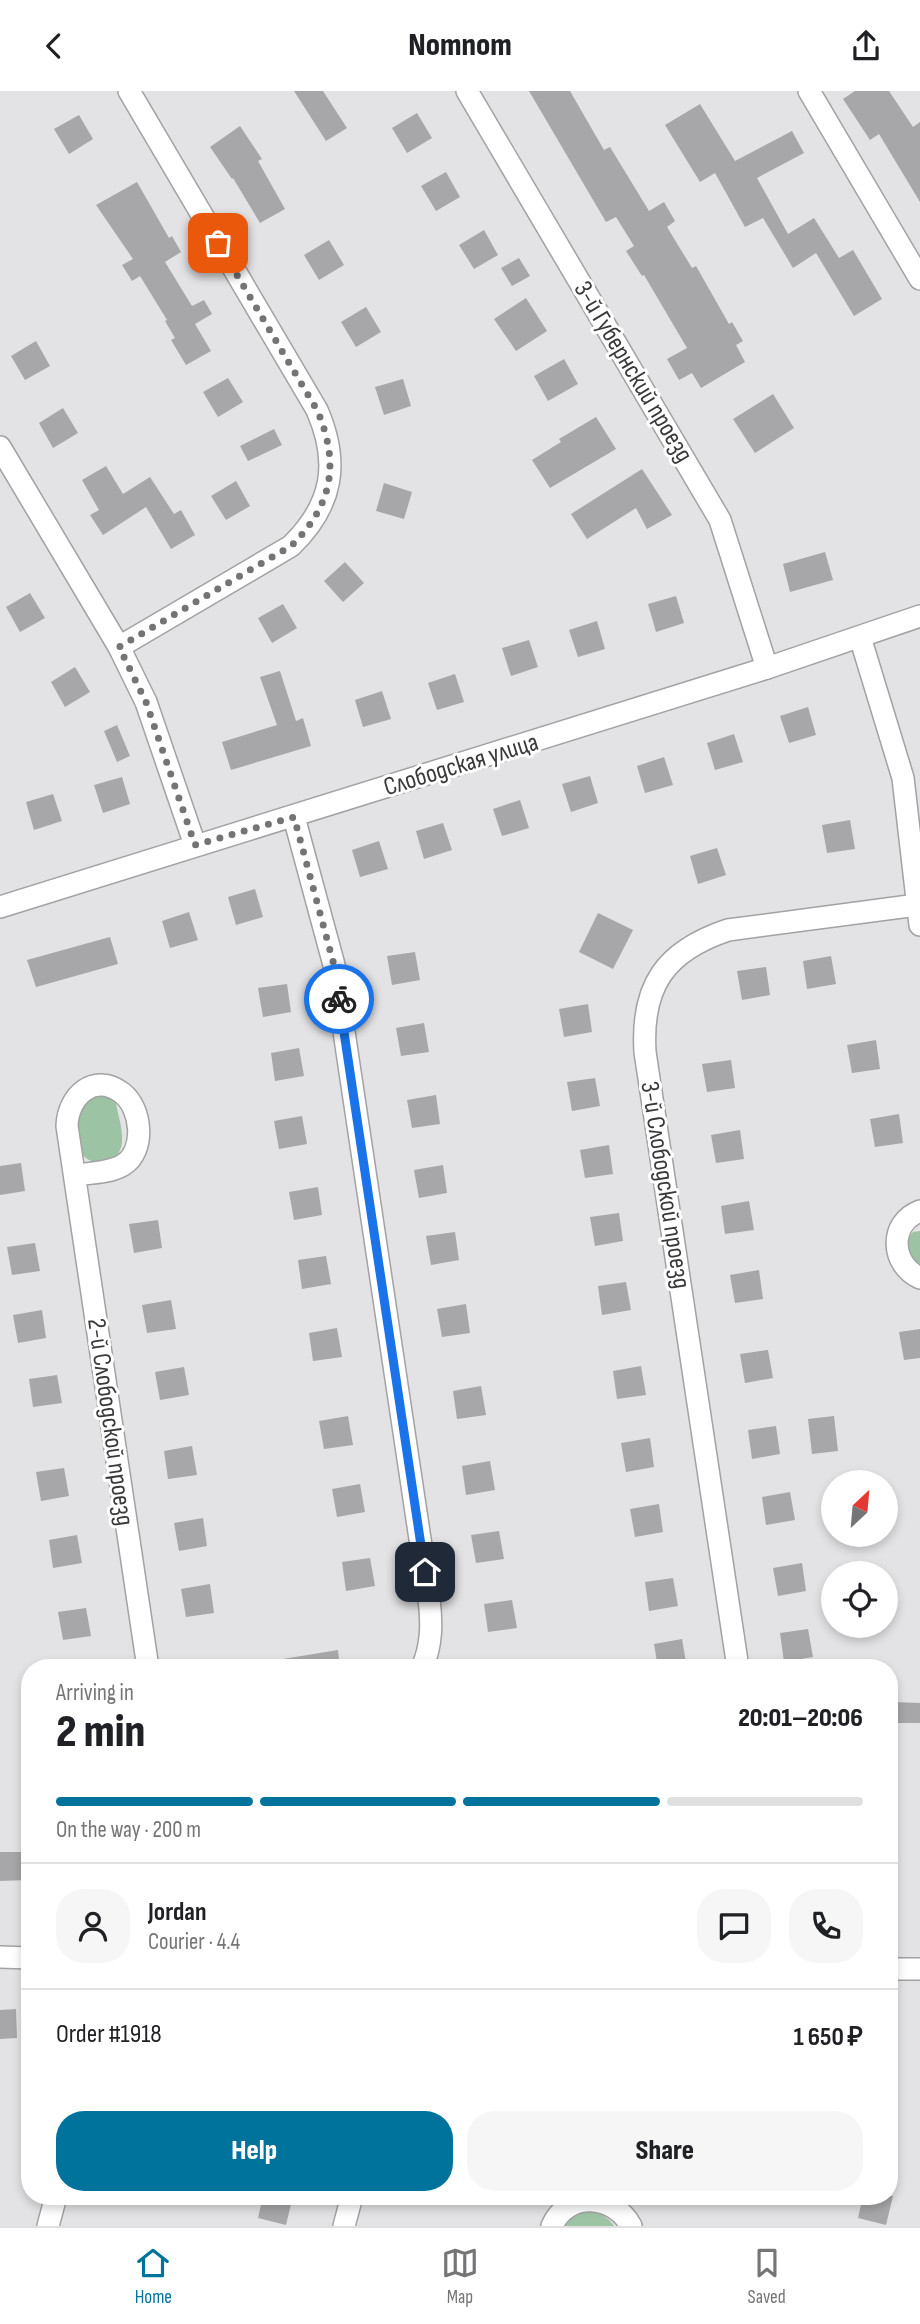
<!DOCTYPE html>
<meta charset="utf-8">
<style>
body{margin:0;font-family:"Sofia Sans Condensed",sans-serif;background:#f6f6f6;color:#202124;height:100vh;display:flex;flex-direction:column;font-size:26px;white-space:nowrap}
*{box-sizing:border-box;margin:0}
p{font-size:23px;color:#757577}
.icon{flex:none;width:38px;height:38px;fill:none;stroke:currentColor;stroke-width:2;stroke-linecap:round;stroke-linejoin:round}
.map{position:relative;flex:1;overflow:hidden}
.side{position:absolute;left:21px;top:1568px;width:877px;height:546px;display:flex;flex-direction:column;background:#fff;border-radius:28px;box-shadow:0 4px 10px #0003}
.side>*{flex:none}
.needle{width:46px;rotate:26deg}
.buttons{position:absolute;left:821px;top:1379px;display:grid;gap:14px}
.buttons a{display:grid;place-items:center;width:77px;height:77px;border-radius:50%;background:#fff;box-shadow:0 4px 10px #0003;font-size:35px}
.pin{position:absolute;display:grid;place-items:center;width:60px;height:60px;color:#fff;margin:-30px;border-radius:14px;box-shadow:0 4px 10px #0006}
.courier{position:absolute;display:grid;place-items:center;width:70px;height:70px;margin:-35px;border:5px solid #1a73e8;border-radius:50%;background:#fff;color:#222;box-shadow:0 2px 9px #0007}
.headline em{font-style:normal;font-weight:800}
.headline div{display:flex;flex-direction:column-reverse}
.headline{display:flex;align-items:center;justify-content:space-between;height:119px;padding:0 35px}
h1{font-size:46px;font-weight:800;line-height:52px}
.bar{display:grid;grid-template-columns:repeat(4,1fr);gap:10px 7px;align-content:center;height:84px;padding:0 35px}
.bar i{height:9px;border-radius:5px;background:#e0e0e0}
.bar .active{background:#00739d}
.bar p{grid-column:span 4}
.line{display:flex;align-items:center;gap:18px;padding:0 35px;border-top:2px solid #e0e0e0}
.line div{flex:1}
.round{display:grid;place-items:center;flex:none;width:74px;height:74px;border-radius:28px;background:#f6f6f6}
.cta{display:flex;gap:14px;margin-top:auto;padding:14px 35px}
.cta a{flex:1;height:80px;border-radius:28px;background:#00739d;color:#fff;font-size:28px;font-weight:800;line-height:80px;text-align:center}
.cta a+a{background:#f6f6f6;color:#202124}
header{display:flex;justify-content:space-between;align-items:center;height:91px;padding:0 35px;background:#fff;font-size:32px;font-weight:800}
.dock{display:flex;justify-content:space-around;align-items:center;height:98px;border-top:2px solid #e0e0e0;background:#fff;font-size:19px;color:#757577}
.dock a{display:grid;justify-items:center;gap:4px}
.dock .active{color:#00739d}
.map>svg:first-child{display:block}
</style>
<header><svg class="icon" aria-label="back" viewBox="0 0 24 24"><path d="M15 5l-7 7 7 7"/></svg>Nomnom<svg class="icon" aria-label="share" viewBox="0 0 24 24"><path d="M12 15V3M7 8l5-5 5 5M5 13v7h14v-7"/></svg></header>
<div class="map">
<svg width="920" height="2135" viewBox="0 0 920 2135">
<rect width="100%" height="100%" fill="#e3e3e5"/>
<g fill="#9dc3a5">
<path d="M 95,1001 L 106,1005 L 116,1012 C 118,1024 123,1038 122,1050 C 122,1073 89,1080 80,1059 C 76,1050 76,1036 74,1027 Z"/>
<path d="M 920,1140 L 920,1181 L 909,1175 L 906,1150 L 913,1141 Z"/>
<path d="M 581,2121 C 595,2120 606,2123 614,2135 L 561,2135 L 571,2125 Z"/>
</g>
<g fill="#a7a7a9">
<path d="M 294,0 L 323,0 L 347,37 L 326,50 Z"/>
<path d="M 529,0 L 570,0 L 604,59 L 610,56 L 649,120 L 664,111 L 675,130 L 667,136 L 692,177 L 696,175 L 729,233 L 732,231 L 743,250 L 736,254 L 745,271 L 701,297 L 692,282 L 679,289 L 667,268 L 687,257 L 644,184 L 642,185 L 626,160 L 634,155 L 616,126 L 606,131 Z"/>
<path d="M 855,0 L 889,0 L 913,36 L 920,31 L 920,111 L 879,43 L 870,49 L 843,8 Z"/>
<path d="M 700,13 L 735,70 L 792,40 L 804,62 L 757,87 L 788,143 L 814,127 L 839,167 L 853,159 L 882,208 L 854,225 L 816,162 L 793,177 L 763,127 L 745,136 L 715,82 L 700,91 L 665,34 Z"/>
<path d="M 417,22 L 432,47 L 407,62 L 392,37 Z"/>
<path d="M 79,24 L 93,48 L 69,63 L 54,38 Z"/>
<path d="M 240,35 L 262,68 L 258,70 L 285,118 L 260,132 L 233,87 L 232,88 L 210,56 Z"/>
<path d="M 446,81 L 460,106 L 436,120 L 421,95 Z"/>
<path d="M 137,91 L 169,147 L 172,145 L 181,161 L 165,171 L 192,215 L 204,209 L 212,223 L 195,233 L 211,260 L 186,274 L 171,249 L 175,247 L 165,230 L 167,229 L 140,185 L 132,190 L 122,174 L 133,168 L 96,114 Z"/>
<path d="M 484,139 L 498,164 L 474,178 L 459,154 Z"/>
<path d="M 329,149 L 344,174 L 319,189 L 304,164 Z"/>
<path d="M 519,167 L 530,185 L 512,195 L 501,177 Z"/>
<path d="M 526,207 L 547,240 L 516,260 L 494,228 Z"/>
<path d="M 366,216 L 381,241 L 356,256 L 341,231 Z"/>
<path d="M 36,250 L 50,275 L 25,289 L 11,265 Z"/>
<path d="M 564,268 L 578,293 L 548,310 L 534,285 Z"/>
<path d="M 228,287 L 243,311 L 218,326 L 203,301 Z"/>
<path d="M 403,288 L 411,315 L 384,324 L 375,296 Z"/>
<path d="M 773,303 L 794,337 L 755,362 L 733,328 Z"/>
<path d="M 63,317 L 78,342 L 53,357 L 39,332 Z"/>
<path d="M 596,326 L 616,358 L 550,397 L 532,369 L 561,351 L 559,348 Z"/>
<path d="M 274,338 L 282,354 L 248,370 L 240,355 Z"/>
<path d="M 106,375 L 123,403 L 150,386 L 174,423 L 181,419 L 195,444 L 171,458 L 146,416 L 103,444 L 90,424 L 99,419 L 82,389 Z"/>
<path d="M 642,378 L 672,424 L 647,438 L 636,417 L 587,448 L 571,423 Z"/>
<path d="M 236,390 L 250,415 L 226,429 L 211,405 Z"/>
<path d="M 384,392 L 412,401 L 404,428 L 376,420 Z"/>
<path d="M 825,461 L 833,489 L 790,501 L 783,473 Z"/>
<path d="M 345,471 L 364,492 L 343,511 L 324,490 Z"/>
<path d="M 30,502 L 45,527 L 20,541 L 6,516 Z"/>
<path d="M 676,505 L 684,532 L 656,541 L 648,513 Z"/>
<path d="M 283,513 L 297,537 L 272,552 L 258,527 Z"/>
<path d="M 597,530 L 605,558 L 578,566 L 569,539 Z"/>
<path d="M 529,549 L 538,576 L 511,585 L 502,557 Z"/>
<path d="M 75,576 L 90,601 L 65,616 L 51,591 Z"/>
<path d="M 280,580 L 296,630 L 303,627 L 311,655 L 231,679 L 222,651 L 277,634 L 260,586 Z"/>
<path d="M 455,583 L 464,611 L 437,619 L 428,592 Z"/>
<path d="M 382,600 L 391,628 L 363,636 L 355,609 Z"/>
<path d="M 808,616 L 816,644 L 789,652 L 780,625 Z"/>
<path d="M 117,634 L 130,665 L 117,671 L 104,640 Z"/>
<path d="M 734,643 L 743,671 L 715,679 L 707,652 Z"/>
<path d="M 664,666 L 673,694 L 645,702 L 637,675 Z"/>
<path d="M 590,685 L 598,712 L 571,721 L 562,693 Z"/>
<path d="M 122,686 L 130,713 L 103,722 L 94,694 Z"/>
<path d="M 53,703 L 62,730 L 34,739 L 26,711 Z"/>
<path d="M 520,709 L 529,737 L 502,745 L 493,718 Z"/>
<path d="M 850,729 L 855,758 L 827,762 L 822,734 Z"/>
<path d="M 443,732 L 452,759 L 424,768 L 416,740 Z"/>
<path d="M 379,750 L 388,778 L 360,786 L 352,759 Z"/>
<path d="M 717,757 L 726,784 L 698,793 L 690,765 Z"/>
<path d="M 255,798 L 263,826 L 236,834 L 228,806 Z"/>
<path d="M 189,821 L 198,849 L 170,857 L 162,830 Z"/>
<path d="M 598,822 L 633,839 L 613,878 L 579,861 Z"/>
<path d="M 110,846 L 118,873 L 36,896 L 27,869 Z"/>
<path d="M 415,861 L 420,889 L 392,894 L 387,865 Z"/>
<path d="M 831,865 L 836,893 L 807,898 L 803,870 Z"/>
<path d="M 766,876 L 770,904 L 742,909 L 737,880 Z"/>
<path d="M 287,893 L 291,921 L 263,926 L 258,897 Z"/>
<path d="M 588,913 L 592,941 L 564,946 L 559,918 Z"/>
<path d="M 424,932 L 429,961 L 401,965 L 396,937 Z"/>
<path d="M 876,949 L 880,978 L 852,982 L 847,954 Z"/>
<path d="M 299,957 L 304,985 L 275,990 L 271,962 Z"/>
<path d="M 731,969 L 735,997 L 707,1001 L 702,973 Z"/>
<path d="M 595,987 L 600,1015 L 572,1020 L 567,991 Z"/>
<path d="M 436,1004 L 440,1033 L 412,1037 L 407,1009 Z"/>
<path d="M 899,1023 L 903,1052 L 875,1056 L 870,1028 Z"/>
<path d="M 302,1025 L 307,1053 L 279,1058 L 274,1030 Z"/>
<path d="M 740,1039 L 744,1068 L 716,1072 L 711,1044 Z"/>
<path d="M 609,1054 L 613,1083 L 585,1087 L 580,1059 Z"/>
<path d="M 21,1072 L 25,1100 L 0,1104 L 0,1075 Z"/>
<path d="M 443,1074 L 447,1102 L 419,1107 L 414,1079 Z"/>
<path d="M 318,1096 L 322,1124 L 294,1129 L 289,1101 Z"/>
<path d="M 749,1110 L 754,1139 L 725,1143 L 721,1115 Z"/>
<path d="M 619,1122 L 623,1150 L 595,1155 L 590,1126 Z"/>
<path d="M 158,1129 L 162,1157 L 134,1162 L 129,1133 Z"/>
<path d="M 455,1141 L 459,1169 L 431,1174 L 426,1145 Z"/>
<path d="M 35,1152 L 40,1180 L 12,1184 L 7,1156 Z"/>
<path d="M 326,1165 L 331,1193 L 302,1198 L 298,1169 Z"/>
<path d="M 759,1179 L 763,1208 L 735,1212 L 730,1184 Z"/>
<path d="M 626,1191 L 631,1219 L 602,1224 L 598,1195 Z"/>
<path d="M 171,1209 L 176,1238 L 147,1242 L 142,1214 Z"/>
<path d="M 466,1213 L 470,1242 L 442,1246 L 437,1218 Z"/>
<path d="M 42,1219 L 46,1247 L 18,1252 L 13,1224 Z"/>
<path d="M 337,1237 L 342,1266 L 313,1270 L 309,1242 Z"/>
<path d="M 920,1238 L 920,1267 L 904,1269 L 899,1241 Z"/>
<path d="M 768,1259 L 773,1287 L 745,1292 L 740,1263 Z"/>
<path d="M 641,1275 L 646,1304 L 617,1308 L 613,1280 Z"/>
<path d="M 184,1276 L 189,1304 L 160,1309 L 155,1281 Z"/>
<path d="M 57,1284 L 62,1312 L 33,1316 L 29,1288 Z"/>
<path d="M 481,1295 L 486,1324 L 457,1328 L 453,1300 Z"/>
<path d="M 348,1325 L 353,1354 L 324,1358 L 319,1330 Z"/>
<path d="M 834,1325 L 838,1360 L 812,1363 L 808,1328 Z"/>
<path d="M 776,1335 L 780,1363 L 752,1368 L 748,1339 Z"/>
<path d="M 650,1347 L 654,1376 L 626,1381 L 621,1352 Z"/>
<path d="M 192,1355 L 197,1384 L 168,1388 L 164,1360 Z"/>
<path d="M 490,1370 L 495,1399 L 466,1404 L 462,1375 Z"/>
<path d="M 64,1377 L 69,1405 L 41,1410 L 36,1381 Z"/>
<path d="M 360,1393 L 365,1421 L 337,1426 L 332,1398 Z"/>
<path d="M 790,1401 L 795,1429 L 766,1434 L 762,1406 Z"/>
<path d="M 659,1413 L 663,1441 L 635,1446 L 630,1418 Z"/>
<path d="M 203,1427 L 207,1455 L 179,1460 L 174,1432 Z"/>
<path d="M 499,1440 L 504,1468 L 476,1472 L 471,1444 Z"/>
<path d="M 77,1444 L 82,1472 L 53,1477 L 49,1449 Z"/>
<path d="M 370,1467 L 375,1495 L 346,1500 L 342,1471 Z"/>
<path d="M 802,1472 L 806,1500 L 778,1505 L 773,1477 Z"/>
<path d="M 673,1487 L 678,1515 L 649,1520 L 645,1491 Z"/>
<path d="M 210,1493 L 214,1522 L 186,1526 L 181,1498 Z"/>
<path d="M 512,1509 L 517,1537 L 488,1541 L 484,1513 Z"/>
<path d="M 86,1517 L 91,1545 L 63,1549 L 58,1521 Z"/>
<path d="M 808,1538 L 813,1566 L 784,1571 L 780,1542 Z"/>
<path d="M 682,1548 L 687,1577 L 658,1577 L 654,1553 Z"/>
<path d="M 338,1559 L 340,1577 L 283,1577 L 283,1568 Z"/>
<path d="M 894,1611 L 920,1612 L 920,1632 L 893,1632 Z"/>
<path d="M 0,1761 L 27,1761 L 28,1789 L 0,1790 Z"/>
<path d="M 16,1918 L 17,1947 L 0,1948 L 0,1919 Z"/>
<path d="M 263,2105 L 293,2105 L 286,2134 L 258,2127 Z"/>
<path d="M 863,2105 L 893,2105 L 886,2134 L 858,2127 Z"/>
</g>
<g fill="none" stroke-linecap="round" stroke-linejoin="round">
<g stroke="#a2a2a4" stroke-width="24">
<g id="minor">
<path d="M 467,0 L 720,429 L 767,577"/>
<path d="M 809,0 L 920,188"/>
<path d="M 0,356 L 119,556 L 146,611 L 195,754"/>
<path d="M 860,546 L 903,687 L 920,834"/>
<path d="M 119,556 L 291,455 C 333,414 340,372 317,319 L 129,0"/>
<path d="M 294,726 L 334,874 L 429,1508 C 432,1532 432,1554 422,1577"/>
<path d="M 0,816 L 767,577 L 920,525"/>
<path d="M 75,1084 C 90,1082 110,1082 123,1074 C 146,1060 142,1017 122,1002 C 94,981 68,1005 67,1035 L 148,1577"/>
<path d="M 920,1120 C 888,1132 891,1174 920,1187"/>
<path d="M 738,1577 L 645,961 C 641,895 665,860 728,839 L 917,814"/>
<path d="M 0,1866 L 30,1867"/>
<path d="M 889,1878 L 920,1878"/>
<path d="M 48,2135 L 56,2105"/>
<path d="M 344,2135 L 352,2105"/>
<path d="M 552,2135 C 567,2100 614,2103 631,2135"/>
</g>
</g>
<use href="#minor" stroke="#fff" stroke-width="21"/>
</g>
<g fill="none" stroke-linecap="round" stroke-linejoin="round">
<path stroke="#747476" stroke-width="7" stroke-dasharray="0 12.6" d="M 218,152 L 317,319 C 340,372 333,414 291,455 L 119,556 L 146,611 L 195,754 L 294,726 L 334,874 L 339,908"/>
<path stroke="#1a73e8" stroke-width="9" d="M 339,908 L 425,1481"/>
</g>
<g text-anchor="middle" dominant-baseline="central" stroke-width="6" stroke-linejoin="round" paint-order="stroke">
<g font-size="26" fill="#39393a" stroke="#fff">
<text transform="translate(633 281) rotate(59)">3-й Губернский проезд</text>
<text transform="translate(461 674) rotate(-17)">Слободская улица</text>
<text transform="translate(665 1094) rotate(81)">3-й Слободской проезд</text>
<text transform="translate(110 1331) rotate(82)">2-й Слободской проезд</text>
</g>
</g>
</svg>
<div class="buttons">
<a><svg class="needle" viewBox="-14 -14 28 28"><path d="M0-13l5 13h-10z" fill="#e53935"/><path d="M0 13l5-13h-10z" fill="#757577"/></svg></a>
<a><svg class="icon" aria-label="locate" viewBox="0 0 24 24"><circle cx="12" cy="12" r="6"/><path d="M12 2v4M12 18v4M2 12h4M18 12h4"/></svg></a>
</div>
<div class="pin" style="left:218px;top:152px;background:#ea580c"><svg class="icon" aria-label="bag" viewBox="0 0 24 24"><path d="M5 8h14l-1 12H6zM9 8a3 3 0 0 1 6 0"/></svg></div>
<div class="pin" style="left:425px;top:1481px;background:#1f2937"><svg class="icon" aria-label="home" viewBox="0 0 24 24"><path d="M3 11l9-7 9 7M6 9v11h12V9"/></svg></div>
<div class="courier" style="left:339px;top:908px"><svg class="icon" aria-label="bike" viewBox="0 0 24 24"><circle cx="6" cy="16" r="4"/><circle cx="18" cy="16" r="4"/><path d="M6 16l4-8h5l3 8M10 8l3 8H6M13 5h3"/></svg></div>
<section class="side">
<div class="headline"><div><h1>2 min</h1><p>Arriving in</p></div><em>20:01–20:06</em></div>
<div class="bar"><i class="active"></i><i class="active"></i><i class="active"></i><i></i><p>On the way · 200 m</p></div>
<div class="line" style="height:126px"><a class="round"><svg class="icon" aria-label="person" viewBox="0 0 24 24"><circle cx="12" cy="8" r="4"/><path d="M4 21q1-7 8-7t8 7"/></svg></a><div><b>Jordan</b><p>Courier · 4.4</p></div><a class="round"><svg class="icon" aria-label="chat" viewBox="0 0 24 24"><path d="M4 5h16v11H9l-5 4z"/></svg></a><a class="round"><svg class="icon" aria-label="phone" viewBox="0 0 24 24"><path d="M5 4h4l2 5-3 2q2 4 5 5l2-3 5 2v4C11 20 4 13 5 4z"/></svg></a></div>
<div class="line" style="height:91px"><div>Order #1918</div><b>1 650 ₽</b></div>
<div class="cta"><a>Help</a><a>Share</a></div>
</section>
</div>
<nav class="dock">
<a class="active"><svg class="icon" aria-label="home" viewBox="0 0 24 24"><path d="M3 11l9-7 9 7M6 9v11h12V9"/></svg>Home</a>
<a><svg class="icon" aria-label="map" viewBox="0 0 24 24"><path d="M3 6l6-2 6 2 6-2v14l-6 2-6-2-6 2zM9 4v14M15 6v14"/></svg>Map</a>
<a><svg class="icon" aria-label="saved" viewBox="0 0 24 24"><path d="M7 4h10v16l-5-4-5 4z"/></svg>Saved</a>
</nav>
